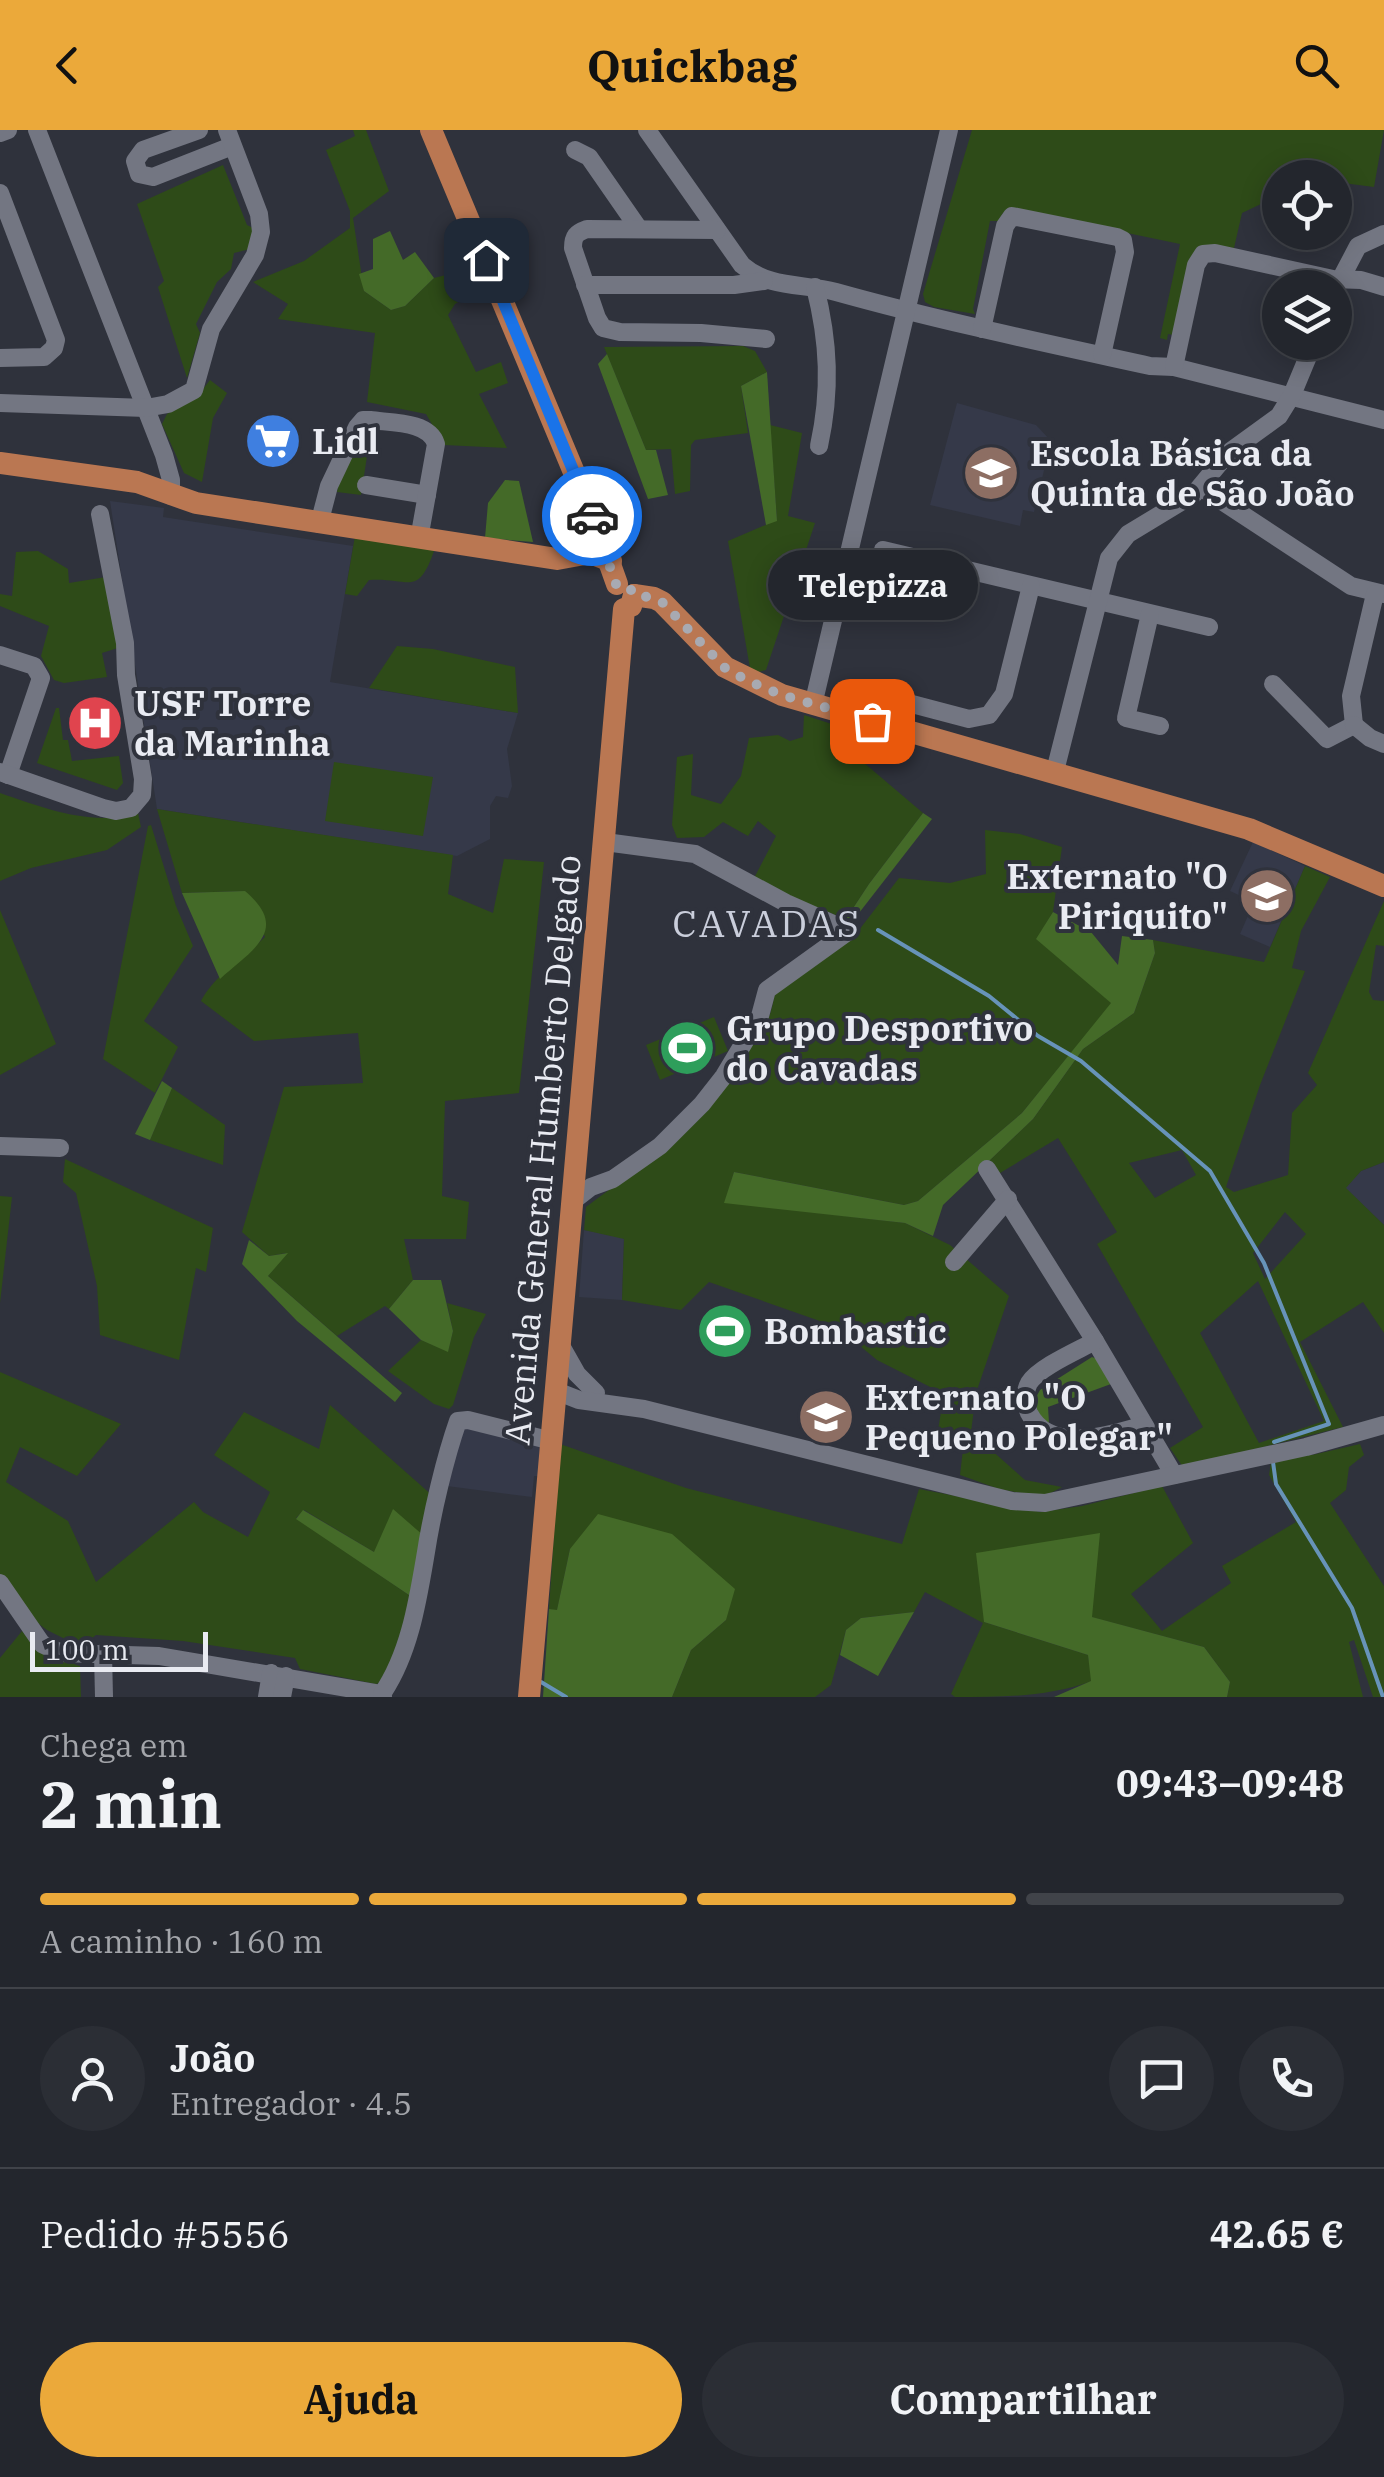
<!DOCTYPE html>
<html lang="pt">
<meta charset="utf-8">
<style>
body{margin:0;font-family:"IBM Plex Serif",serif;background:#2b2e35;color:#f1f3f6;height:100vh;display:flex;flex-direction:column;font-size:38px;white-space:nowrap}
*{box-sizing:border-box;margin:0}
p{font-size:32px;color:#a3a5aa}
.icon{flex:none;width:55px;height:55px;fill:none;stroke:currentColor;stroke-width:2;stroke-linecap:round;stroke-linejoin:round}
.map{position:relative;height:1567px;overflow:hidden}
.drawer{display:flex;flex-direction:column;background:#23262d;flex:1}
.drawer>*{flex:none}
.buttons{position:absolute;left:1262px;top:30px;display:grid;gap:20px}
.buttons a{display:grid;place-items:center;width:90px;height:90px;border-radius:50%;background:#23262d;box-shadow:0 5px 25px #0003,0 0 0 2px #404349;font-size:50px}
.scale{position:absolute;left:30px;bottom:25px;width:178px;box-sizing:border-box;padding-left:10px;border:5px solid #e9ebf2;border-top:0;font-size:28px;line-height:35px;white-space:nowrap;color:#e9ebf2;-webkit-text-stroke:8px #2f323c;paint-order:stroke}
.pin{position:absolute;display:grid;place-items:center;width:85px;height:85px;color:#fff;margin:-42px;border-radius:20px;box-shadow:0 5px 15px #0006}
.courier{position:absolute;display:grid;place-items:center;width:100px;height:100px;margin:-50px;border:8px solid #1a73e8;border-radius:50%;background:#fff;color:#222;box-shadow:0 2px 12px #0007}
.bubble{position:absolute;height:70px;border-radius:35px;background:#23262d;box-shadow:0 5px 25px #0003,0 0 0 2px #404349;font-size:32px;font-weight:700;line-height:70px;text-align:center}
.overview em{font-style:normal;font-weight:700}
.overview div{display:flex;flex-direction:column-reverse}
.overview{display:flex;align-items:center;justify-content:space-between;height:170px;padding:0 40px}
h1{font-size:65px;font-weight:700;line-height:75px}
.bar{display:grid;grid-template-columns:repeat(4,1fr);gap:15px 10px;align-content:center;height:120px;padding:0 40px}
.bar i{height:12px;border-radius:8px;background:#404349}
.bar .active{background:#eba93a}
.bar p{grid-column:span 4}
.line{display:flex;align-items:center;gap:25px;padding:0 40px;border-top:2px solid #404349}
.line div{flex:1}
.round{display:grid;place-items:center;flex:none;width:105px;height:105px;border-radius:52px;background:#2b2e35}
.action{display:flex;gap:20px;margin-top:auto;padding:20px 40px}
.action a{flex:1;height:115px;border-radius:60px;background:#eba93a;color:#111;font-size:40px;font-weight:700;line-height:115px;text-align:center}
.action a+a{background:#2b2e35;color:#f1f3f6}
header{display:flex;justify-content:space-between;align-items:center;height:130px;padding:0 40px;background:#eba93a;color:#111;font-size:45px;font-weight:700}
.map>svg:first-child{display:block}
</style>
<header><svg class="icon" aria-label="back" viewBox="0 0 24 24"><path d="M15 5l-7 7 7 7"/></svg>Quickbag<svg class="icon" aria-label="search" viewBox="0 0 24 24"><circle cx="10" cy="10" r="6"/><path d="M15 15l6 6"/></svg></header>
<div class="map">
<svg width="1384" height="1567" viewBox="0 0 1384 1567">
<rect width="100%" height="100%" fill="#2f323c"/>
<g fill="#353949">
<path d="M 957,273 L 1036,295 L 1051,311 L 1034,382 L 1023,380 L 1020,396 L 930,375 Z"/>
<path d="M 110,371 L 164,378 L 163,387 L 353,416 L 330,552 L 518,583 L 507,619 L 512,656 L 508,668 L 496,666 L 490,676 L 490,709 L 457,726 L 157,679 Z"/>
<path d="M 1253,712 L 1305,736 L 1270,817 L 1240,804 L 1254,772 L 1230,761 Z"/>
<path d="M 1384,1032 L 1384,1095 L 1345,1058 L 1361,1041 Z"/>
<path d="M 584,1100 L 624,1108 L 622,1170 L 579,1167 Z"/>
<path d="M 461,1297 L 538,1315 L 542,1320 L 539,1346 L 534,1346 L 532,1367 L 447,1356 Z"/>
</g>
<g fill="#2e4b18" fill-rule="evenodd">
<path d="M 353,0 L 366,0 L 389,61 L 353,88 L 364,161 L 391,180 L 405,176 L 434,148 L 462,141 L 470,165 L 455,174 L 448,185 L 476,242 L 501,232 L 508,253 L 479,264 L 507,318 L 444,315 L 426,284 L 367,272 L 375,203 L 278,189 L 288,174 L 253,152 L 304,131 L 350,98 L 350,81 L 326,20 L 355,6 Z"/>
<path d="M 972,0 L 1384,0 L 1374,57 L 1335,52 L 1335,48 L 1280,48 L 1280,65 L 1242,83 L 1234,118 L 1213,116 L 1174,205 L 1168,204 L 1167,210 L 1160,208 L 1180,114 L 1012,79 L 1003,83 L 998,91 L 990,91 L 973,179 L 975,184 L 934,177 L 925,172 L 923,164 Z"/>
<path d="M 223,35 L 247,95 L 255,99 L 250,119 L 234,123 L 231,139 L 217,152 L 196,194 L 200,203 L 187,248 L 158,157 L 164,151 L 137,74 Z"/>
<path d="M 743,216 L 755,221 L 767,242 L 741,256 L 748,303 L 695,310 L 691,315 L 690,361 L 675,364 L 671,319 L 646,320 L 604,217 Z"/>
<path d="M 210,250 L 227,263 L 213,288 L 202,352 L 184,343 L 162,294 L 167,284 L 200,263 Z"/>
<path d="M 770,295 L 802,303 L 788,386 L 815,393 L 766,540 L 751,544 L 728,411 L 777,390 Z"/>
<path d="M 365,307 L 370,307 L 361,365 L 337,362 L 341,343 Z"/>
<path d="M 355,406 L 435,418 C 418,469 410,447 369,450 L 357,466 L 345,464 Z"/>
<path d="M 38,421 L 68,439 L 69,453 L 106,447 L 121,517 L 102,523 L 107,547 L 64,553 L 54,550 L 41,526 L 49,496 L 0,476 L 0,464 L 12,466 L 16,422 Z"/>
<path d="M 397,516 L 433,519 L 515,537 L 518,583 L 369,558 Z"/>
<path d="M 56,578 L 59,578 L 63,610 L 68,610 L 72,631 L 119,626 L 123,653 L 117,660 L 37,633 Z"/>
<path d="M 804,585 L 847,599 L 843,615 L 923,683 L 869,754 L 846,789 L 752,752 L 776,706 L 758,691 L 748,706 L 723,692 L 704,707 L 677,708 L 672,695 L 677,627 L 693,624 L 691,665 L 721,674 L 741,646 L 749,608 L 778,605 L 790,611 L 803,607 Z"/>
<path d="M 334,632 L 433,647 L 423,706 L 325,691 Z"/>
<path d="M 0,663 C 44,678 92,697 138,683 L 141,697 L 107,720 L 31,738 L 0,751 Z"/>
<path d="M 157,679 L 453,725 L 448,764 L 493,783 L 504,729 L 544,732 L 519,963 L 445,971 L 442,1066 L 469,1072 L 466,1109 L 404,1109 L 413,1150 L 389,1179 L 385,1176 L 337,1206 L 268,1146 L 286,1123 L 269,1126 L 242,1102 L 284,957 L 363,953 L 358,903 L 254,911 L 201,871 C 214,846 244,827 265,807 L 245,761 L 182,763 Z"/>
<path d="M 151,695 L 176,776 L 193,816 L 144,891 L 178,917 L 155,963 L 103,929 L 148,696 Z"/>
<path d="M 985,700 L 1020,704 L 1062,717 L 1053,782 L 1037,809 L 1112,873 L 1022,983 L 918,1071 L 904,1075 L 734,1042 L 725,1072 L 905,1093 L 950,1115 L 1009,1166 L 976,1263 L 971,1302 L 1025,1350 L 1062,1357 L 1043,1367 L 999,1359 L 960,1345 L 963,1319 L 936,1312 L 944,1264 L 877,1230 L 837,1197 L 709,1152 L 681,1180 L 622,1170 L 624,1109 L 584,1100 L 586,1077 C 646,1033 695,995 739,935 C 759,906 771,896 775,860 L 859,800 L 899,748 L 950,753 L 986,744 Z"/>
<path d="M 1305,736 L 1330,747 L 1301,801 L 1292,838 L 1305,841 L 1260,955 L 1226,1057 L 1234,1062 L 1288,1045 L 1292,983 L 1317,955 L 1308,943 L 1384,771 L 1384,816 L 1376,815 L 1369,862 L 1373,870 L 1384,871 L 1384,1032 L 1361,1041 L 1346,1058 L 1384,1095 L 1384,1203 L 1363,1172 L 1300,1212 L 1343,1297 L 1183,1337 L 1170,1318 L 1203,1297 L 1097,1114 L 1117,1102 L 1058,1008 L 1000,1043 L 989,1031 L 1033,989 L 1083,919 L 1134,883 L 1155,823 L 1153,810 L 1264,832 ZM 1182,1020 L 1196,1045 L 1155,1068 L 1129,1033 ZM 1285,1082 L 1306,1104 L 1265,1149 L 1253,1123 ZM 1258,1151 L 1324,1291 L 1259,1313 L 1200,1203 Z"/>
<path d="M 0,780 L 56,914 L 0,945 Z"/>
<path d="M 714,887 L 728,921 L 660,950 L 646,915 Z"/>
<path d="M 172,958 L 225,995 L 223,1035 L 150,1010 Z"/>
<path d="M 65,1029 L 213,1098 L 206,1142 L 196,1138 L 179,1230 L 100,1205 L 97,1156 L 76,1063 L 63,1052 Z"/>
<path d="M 0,1066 L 12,1067 L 0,1173 Z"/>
<path d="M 447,1173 L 486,1184 L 474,1207 L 453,1275 L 449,1279 L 434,1274 L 388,1241 L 421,1210 L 448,1221 L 453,1201 Z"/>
<path d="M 0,1242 L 121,1294 L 77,1346 L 20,1317 L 6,1352 L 68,1391 L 96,1452 L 194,1372 L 203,1382 L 248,1407 L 270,1362 L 214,1325 L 244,1282 L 319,1319 L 330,1275 L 434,1367 L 424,1406 L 374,1422 L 304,1380 L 296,1388 L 412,1467 L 385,1551 L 376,1554 L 300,1539 L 295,1528 L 183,1511 L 96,1505 L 87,1512 L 67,1510 L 47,1500 L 31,1488 L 0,1445 Z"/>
<path d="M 560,1314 L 686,1358 L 902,1414 L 919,1359 L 1041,1382 L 1082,1376 L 1162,1356 L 1193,1413 L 1131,1464 L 1162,1501 L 1231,1453 L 1222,1436 L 1296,1392 L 1269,1345 L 1271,1332 L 1303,1319 L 1312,1325 L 1360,1314 L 1364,1325 L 1349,1337 L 1346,1360 L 1330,1373 L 1384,1456 L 1384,1567 L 1373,1567 L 1354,1510 L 1349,1512 L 1363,1567 L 1227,1567 L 1230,1552 L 1204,1517 L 1091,1487 L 1099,1404 L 984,1492 L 1088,1525 L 1092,1551 C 1047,1567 1004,1567 955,1567 L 951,1564 L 983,1493 L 925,1462 L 914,1482 L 861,1488 L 846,1500 L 831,1555 L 815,1567 L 672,1567 L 691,1520 L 726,1490 L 570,1419 L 557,1481 L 549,1479 Z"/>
<path d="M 22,1501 L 40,1523 L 80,1536 L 81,1567 L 0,1567 L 0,1528 Z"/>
</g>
<g fill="#446a28">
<path d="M 390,101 L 403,130 L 415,122 L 434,148 L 405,176 L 391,180 L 364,161 L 359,144 L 373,139 L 373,109 Z"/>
<path d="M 607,224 L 646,320 L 656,320 L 668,365 L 648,369 L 598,234 Z"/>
<path d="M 767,242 L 777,391 L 766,395 L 741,256 Z"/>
<path d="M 505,350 L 519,351 L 533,412 L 485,408 L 488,373 Z"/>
<path d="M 923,683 L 932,689 L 852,792 L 846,789 L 869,754 Z"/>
<path d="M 245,761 C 291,800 252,820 220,849 L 182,763 Z"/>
<path d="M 1053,782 L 1091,802 L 1118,835 L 1122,806 L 1153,810 L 1155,823 L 1134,883 L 1083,919 L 1033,989 L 943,1075 L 933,1106 L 905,1093 L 724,1073 L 734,1042 L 904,1075 L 918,1071 L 1022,983 L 1111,873 L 1036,809 Z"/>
<path d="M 162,951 L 172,958 L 150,1010 L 135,1004 Z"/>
<path d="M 249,1110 L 269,1126 L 288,1123 L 268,1146 L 402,1263 L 395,1272 L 297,1191 L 242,1134 Z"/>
<path d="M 413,1150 L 441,1150 L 453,1201 L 448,1222 L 421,1210 L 389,1179 Z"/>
<path d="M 1092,1227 L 1097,1229 L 1111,1254 L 1048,1277 L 1049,1293 L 1040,1287 L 1034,1271 L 1040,1260 Z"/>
<path d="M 393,1379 L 424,1406 L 412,1467 L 296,1389 L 303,1380 L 374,1422 Z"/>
<path d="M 598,1384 L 672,1404 L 735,1459 L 726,1490 L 691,1520 L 672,1567 L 543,1567 L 549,1479 L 557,1480 L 570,1419 Z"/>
<path d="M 1100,1403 L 1092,1487 L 1204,1517 L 1230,1552 L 1227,1567 L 1054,1567 L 1091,1551 L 1088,1525 L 984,1492 L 976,1423 Z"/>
<path d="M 914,1482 L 878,1546 L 840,1525 L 846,1500 L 861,1488 Z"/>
</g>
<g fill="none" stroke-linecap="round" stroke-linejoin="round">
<g stroke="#6793b9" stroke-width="4">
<path d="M 878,800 L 989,866 L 1038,906 L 1081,931 L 1210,1041 L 1264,1133 L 1329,1294 L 1274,1312"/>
<path d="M 1273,1332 L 1276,1354 L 1352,1478 L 1383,1567"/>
<path d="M 541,1552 L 566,1567"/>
</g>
<g stroke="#737682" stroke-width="18">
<path d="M 37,0 L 164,325 L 171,350 L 171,366"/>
<path d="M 199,0 L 143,20 L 135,31 L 139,44 L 153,47 L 232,16"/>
<path d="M 647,0 L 742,135 C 770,159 802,153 836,162 C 940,191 1045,213 1150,236 L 1174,237 L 1384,290"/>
<path d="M 0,3 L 8,0"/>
<path d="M 575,20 L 589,27 L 639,99"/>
<path d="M 0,63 L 56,210 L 54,218 L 44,227 L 0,228"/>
<path d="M 717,100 L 587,99 C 576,103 573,106 573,118 L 597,188 L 603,198 L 620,202 L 701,203 L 766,209"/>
<path d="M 585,155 L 734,155 L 764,151"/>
<path d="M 1337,156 L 1358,116 L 1384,104"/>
<path d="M 815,157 C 829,212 831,261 819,316"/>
<path d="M 982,199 L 1005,96 L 1012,86 L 1117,107 L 1123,110 L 1125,122 L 1102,225"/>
<path d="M 1174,237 L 1196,135 L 1203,124 L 1215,123 L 1333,149 L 1361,150 L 1384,157"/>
<path d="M 0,273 L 146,278 L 168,274 L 194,260 L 211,199 L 255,125 L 261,102 L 259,84 L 227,0"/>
<path d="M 366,355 L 427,365"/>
<path d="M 1202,358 L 1351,456 L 1384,464"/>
<path d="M 319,394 L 329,356 L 357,297 L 363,290 L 370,290 C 391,293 429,291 436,314 L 419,409"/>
<path d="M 883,420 L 1209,497"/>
<path d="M 1150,484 L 1126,588 L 1160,596"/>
<path d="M 0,525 L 34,536 L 41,548 L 8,645"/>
<path d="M 1273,554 L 1327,609 L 1354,595"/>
<path d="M 912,574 L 969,589 L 989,585 L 1004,564 L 1031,456"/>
<path d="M 813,575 L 949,0"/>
<path d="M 1354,595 L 1351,566 L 1375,464"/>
<path d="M 1354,595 L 1370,608 L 1384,614"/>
<path d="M 1055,641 L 1109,428 L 1128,404 L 1194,364 L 1228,323 L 1279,286 L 1292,265 L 1314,212"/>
<path d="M 0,642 L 103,678 L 116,681 L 131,678 L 142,665 L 143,649 L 126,545 L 125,513 L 100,384"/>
<path d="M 605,712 L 695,724 L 786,773 L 849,801"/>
<path d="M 0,1016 L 60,1018"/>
<path d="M 987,1039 L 1095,1211 L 1174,1345"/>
<path d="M 573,1071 L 591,1057 L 613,1049 L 660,1016 L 702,974 L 724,946 L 760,886 L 767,860 L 849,801"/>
<path d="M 954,1132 L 1008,1069"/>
<path d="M 1095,1211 C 1079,1220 1039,1237 1029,1253 C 1024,1262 1025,1274 1029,1283 C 1050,1325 1110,1305 1144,1295"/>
<path d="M 560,1214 L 577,1244 L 596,1263"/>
<path d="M 556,1261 L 579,1270 L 644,1279 L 1012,1371 L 1045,1373 L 1306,1317 L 1384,1295"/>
<path d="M 0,1453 L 42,1514 L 61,1523 L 159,1526 L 382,1564 L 383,1567"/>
<path d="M 103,1523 L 104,1567"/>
<path d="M 382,1564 C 410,1523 418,1469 426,1422 C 432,1383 445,1328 458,1291 L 468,1290 L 552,1311"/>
<path d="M 267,1567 L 271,1543"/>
<path d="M 282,1567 L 286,1546"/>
</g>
<g stroke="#ba7752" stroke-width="22">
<path d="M 431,0 L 596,395 L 617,454"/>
<path d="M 0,333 L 137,352 L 196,373 L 557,429 L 590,423 L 611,431"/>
<path d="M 634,465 L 654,468 L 662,472 L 725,537 L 782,565 L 1249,699 L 1384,756"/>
<path d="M 529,1567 L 624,479 L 631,476 L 634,465"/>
</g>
</g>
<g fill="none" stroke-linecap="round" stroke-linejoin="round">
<path stroke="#a8aab2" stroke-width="10" stroke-dasharray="0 18" d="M 592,386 L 616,454 L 628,455 L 634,465 L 654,468 L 662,472 L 725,538 L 748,551 L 782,565 L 872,591"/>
<path stroke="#1a73e8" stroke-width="12" d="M 486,130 L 592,386"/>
</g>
<defs>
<g id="supermarket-disc" transform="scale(2.875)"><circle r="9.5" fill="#3f7fe0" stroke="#2f323c"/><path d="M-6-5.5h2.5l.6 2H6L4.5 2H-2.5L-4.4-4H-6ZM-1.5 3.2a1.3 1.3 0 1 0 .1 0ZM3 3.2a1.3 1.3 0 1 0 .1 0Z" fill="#fff"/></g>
<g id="school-disc" transform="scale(2.875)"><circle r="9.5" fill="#8d6e63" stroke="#2f323c"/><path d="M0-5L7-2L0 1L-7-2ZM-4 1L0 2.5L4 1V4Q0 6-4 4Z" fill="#fff"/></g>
<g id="hospital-disc" transform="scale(2.875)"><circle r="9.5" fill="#e0444e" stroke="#2f323c"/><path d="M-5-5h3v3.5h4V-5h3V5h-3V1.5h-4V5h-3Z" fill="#fff"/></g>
<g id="stadium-disc" transform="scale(2.875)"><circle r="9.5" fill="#2e9e5b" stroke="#2f323c"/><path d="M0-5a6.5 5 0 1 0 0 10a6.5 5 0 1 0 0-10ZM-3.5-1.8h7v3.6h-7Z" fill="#fff"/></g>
</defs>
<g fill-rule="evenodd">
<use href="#supermarket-disc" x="273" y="311"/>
<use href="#school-disc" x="991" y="343"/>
<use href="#hospital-disc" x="95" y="593"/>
<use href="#school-disc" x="1267" y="766"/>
<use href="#stadium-disc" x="687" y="918"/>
<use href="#stadium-disc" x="725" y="1201"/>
<use href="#school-disc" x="826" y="1287"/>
</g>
<g text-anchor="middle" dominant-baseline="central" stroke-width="8" stroke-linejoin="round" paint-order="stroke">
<g font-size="35" font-weight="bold" fill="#e9ebf2" stroke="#2f323c" text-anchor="start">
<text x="312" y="311">Lidl</text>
<text x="1030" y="323">Escola Básica da<tspan x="1030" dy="40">Quinta de São João</tspan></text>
<text x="134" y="573">USF Torre<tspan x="134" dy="40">da Marinha</tspan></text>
<text x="1228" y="746" text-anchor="end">Externato "O<tspan x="1228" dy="40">Piriquito"</tspan></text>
<text x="726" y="898">Grupo Desportivo<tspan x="726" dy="40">do Cavadas</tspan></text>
<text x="764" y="1201">Bombastic</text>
<text x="865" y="1267">Externato "O<tspan x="865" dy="40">Pequeno Polegar"</tspan></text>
</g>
<g font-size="35" fill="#e9ebf2" stroke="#2f323c">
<text transform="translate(542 1020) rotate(-85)">Avenida General Humberto Delgado</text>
</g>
<g font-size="38" letter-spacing="2.5" fill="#cacedb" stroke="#2f323c">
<text x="767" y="792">CAVADAS</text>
</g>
</g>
</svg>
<div class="buttons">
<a><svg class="icon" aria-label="locate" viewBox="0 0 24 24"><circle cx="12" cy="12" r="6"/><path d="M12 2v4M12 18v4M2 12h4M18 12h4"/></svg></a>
<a><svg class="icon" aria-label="layers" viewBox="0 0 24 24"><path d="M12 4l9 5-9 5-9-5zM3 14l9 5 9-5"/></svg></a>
</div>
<div class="scale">100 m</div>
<div class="pin" style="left:872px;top:591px;background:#ea580c"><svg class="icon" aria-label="bag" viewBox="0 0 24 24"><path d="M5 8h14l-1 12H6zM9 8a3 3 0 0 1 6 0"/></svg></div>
<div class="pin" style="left:486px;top:130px;background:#1f2937"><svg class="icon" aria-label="home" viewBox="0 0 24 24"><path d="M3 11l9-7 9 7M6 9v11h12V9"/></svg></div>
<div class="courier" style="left:592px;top:386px"><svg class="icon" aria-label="car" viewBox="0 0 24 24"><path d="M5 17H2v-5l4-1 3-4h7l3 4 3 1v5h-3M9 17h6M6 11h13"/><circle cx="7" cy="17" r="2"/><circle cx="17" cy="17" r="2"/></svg></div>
<div class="bubble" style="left:768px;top:420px;width:210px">Telepizza</div>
</div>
<section class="drawer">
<div class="overview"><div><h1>2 min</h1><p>Chega em</p></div><em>09:43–09:48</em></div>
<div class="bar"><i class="active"></i><i class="active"></i><i class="active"></i><i></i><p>A caminho · 160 m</p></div>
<div class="line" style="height:180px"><a class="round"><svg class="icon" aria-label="person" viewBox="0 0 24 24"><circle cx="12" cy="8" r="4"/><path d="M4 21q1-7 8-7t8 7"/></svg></a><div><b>João</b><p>Entregador · 4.5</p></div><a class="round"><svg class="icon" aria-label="chat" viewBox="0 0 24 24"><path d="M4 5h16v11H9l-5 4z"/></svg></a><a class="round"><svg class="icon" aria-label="phone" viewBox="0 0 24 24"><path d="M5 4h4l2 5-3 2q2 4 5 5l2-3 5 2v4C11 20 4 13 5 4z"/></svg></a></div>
<div class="line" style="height:130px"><div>Pedido #5556</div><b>42.65 €</b></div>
<div class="action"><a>Ajuda</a><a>Compartilhar</a></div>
</section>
